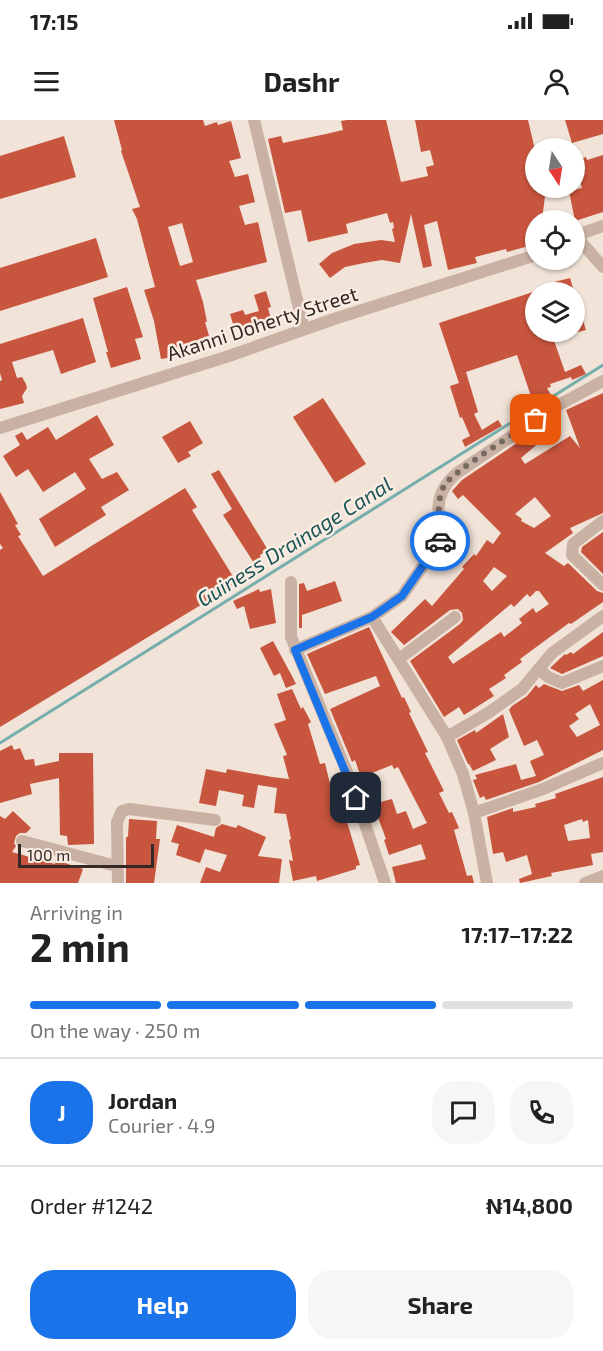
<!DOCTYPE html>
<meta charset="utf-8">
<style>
body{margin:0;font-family:"Exo 2",sans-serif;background:#f6f6f6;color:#222;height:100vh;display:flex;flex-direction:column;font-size:22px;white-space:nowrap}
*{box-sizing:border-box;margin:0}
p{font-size:20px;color:#767676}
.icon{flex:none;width:33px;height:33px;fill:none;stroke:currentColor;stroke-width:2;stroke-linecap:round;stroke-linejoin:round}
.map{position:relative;height:763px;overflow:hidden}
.side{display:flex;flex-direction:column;background:#fff;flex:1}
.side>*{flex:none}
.needle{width:39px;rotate:168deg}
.fabs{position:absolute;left:525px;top:18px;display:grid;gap:12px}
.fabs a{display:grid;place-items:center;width:60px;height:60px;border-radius:50%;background:#fff;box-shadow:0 2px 4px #0004;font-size:30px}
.scale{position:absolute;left:18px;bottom:15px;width:136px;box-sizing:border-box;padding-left:6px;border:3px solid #342925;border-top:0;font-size:16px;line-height:21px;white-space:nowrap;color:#342925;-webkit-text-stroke:4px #f9ede3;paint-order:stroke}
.pin{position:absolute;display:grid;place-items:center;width:51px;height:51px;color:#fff;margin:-26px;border-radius:12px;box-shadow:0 3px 9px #0006}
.courier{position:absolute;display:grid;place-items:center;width:60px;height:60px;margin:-30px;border:4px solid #1a73e8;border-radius:50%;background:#fff;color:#222;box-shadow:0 2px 8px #0007}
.summary em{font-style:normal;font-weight:700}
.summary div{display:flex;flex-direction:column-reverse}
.summary{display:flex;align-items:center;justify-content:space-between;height:102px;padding:0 30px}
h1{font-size:39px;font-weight:700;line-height:45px}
.bar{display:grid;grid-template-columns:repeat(4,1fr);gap:9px 6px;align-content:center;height:72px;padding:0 30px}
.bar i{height:8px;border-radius:4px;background:#e0e0e0}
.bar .active{background:#1a73e8}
.bar p{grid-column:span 4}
.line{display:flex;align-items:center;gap:15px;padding:0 30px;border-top:2px solid #e0e0e0}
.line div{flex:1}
.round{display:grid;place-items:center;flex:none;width:63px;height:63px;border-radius:24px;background:#f6f6f6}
.cta{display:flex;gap:12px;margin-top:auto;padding:12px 30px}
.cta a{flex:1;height:69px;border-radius:24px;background:#1a73e8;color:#fff;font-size:24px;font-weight:700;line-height:69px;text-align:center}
.cta a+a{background:#f6f6f6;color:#222}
.status{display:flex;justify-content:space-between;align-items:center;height:42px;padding:0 30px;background:#fff;direction:ltr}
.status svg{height:16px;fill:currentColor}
header{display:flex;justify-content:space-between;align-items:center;height:78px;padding:0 30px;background:#fff;font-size:27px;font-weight:700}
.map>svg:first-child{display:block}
</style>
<div class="status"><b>17:15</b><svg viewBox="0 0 49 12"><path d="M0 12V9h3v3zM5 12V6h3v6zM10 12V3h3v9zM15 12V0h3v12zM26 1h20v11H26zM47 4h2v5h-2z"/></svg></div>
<header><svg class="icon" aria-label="menu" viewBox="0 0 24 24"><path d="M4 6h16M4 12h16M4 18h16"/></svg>Dashr<svg class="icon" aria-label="person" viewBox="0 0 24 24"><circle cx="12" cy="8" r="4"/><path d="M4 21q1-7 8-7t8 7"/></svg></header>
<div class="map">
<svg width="603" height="763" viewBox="0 0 603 763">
<rect width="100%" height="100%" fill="#f1e3d7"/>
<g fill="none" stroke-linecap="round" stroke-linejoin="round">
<path stroke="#75aeac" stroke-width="3" d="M 0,623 L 603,245"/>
</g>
<g fill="#c8553e" fill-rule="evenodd">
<path d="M 114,0 L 203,0 L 205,6 L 217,2 L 218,5 L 231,1 L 241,38 L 229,41 L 235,57 L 248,54 L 255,82 L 239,86 L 245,105 L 258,102 L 267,142 L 196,160 L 203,182 L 207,202 L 205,202 L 209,216 L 171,230 L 173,237 L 161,239 L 154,201 L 144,170 L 155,167 L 137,99 L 132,89 L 140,87 L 121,31 L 122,30 ZM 182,103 L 193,142 L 180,146 L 168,107 Z"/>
<path d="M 347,0 L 386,0 L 401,62 L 428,56 L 426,47 L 434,45 L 430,30 L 421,32 L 415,0 L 528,0 L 536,34 L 536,68 L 543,68 L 545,76 L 542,100 L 536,100 L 536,105 L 533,106 L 536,124 L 507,132 L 506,129 L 475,137 L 477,143 L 448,150 L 437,101 L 424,105 L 432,146 L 423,148 L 411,94 L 400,143 L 382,140 L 364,143 L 345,147 L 330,158 L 319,144 L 332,133 L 354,124 L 381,120 L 395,122 L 392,109 L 394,108 L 393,102 L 390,103 L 387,93 L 346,104 L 348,113 L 308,122 L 301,90 L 285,93 L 268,19 L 281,16 L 283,23 L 326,14 L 343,10 L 341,1 Z"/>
<path d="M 565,0 L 603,0 L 603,14 L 572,23 Z"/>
<path d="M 64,16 L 76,57 L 0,79 L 0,36 Z"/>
<path d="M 603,35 L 603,92 L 575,101 L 569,71 L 582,68 L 574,41 L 586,37 L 587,40 Z"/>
<path d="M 96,118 L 108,157 L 0,191 L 0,148 Z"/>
<path d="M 570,158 L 574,172 L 557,172 L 554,162 Z"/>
<path d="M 127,167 L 143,217 L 135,219 L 141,239 L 111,248 L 106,232 L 108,232 L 93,178 Z"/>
<path d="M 266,171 L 271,187 L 268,188 L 272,203 L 250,209 L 249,205 L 235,210 L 230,194 L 243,190 L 245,195 L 259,191 L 254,175 Z"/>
<path d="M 536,171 L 536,212 L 551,212 L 565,252 L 581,245 L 586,254 L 572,260 L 571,257 L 550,264 L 551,267 L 547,268 L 551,275 L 531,287 L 528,282 L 532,279 L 517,235 L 466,252 L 478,292 L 474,294 L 482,310 L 498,300 L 502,306 L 465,327 L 462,320 L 470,316 L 462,297 L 460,298 L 450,266 L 459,263 L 439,203 Z"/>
<path d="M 576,178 L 586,210 L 574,213 L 574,179 Z"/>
<path d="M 83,198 L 96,242 L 61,254 L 53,230 L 12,242 L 17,258 L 22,257 L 26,264 L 27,268 L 22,276 L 24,283 L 0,289 L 0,261 L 2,260 L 0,253 L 0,224 Z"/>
<path d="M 603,273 L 603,393 L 570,408 L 573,413 L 545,433 L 564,446 L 568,443 L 597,471 L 603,473 L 603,482 L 571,504 L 569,503 L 520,539 L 522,542 L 504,555 L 506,558 L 489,569 L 494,576 L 464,595 L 459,587 L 444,597 L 410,541 L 460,504 L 463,500 L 462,493 L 458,489 L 450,490 L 404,525 L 391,512 L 425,479 L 432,486 L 464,449 L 462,447 L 474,434 L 476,436 L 487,420 L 493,424 L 501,413 L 463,375 L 458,379 L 452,371 L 462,360 L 554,298 L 560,305 L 521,338 L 525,344 L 570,316 L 580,328 L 566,290 ZM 535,377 L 551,396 L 534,408 L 521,401 L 522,399 L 515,394 ZM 494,447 L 507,456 L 492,471 L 483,461 ZM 536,471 L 539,471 L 549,484 L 536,493 L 533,488 L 519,499 L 522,503 L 504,517 L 501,512 L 453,544 L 448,537 L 511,484 L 514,487 L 527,474 L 530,477 Z"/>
<path d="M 323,278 L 366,344 L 335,363 L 293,297 Z"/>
<path d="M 97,295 L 114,325 L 89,339 L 102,359 L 117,352 L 129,370 L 101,387 L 106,395 L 55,427 L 39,399 L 86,369 L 75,352 L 43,372 L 28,349 L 16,357 L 3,336 L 20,325 L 15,316 L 22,312 L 27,320 L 48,307 L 56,320 Z"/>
<path d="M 190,301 L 203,323 L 188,332 L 191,336 L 178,343 L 162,317 Z"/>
<path d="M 219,350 L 268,430 L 260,435 L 261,438 L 254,443 L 223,395 L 232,389 L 211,354 Z"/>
<path d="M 185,368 L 197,387 L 192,390 L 237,463 L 0,607 L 0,430 L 3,428 L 0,424 L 0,372 L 18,404 L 15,405 L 21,415 L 18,416 L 43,456 Z"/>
<path d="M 603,412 L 603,454 L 581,432 L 582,427 Z"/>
<path d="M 335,461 L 342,481 L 302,495 L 302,508 L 299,508 L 299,464 L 304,463 L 307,471 Z"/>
<path d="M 259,469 L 260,472 L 271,469 L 276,503 L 250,509 L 244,486 L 237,489 L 233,481 Z"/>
<path d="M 369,507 L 402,578 L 404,577 L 411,592 L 409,593 L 428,632 L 425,633 L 444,671 L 439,673 L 449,693 L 452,692 L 459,708 L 454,710 L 467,756 L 472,755 L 474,763 L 396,763 L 392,747 L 426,739 L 421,724 L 389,735 L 384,720 L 386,719 L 373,684 L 392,679 L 397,694 L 406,691 L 413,709 L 427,703 L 398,647 L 394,649 L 392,645 L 372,653 L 376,666 L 364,670 L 361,663 L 363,663 L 355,640 L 352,642 L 330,589 L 380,566 L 376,556 L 325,574 L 307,534 Z"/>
<path d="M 603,512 L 603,536 L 562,554 L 550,548 L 565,534 L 566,535 L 571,532 L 573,534 Z"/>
<path d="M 273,521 L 292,556 L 296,564 L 286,568 L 280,553 L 274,556 L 260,528 Z"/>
<path d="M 603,560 L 603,630 L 539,662 L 486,680 L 484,676 L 480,678 L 473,660 L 477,659 L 475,655 L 516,644 L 521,660 L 536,656 L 530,641 L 544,635 L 537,620 L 524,626 L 509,590 L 512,586 L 527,576 L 536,565 L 539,568 L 544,564 L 562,571 L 579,565 L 583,571 ZM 590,584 L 600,605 L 577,617 L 569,606 L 579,599 L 575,594 Z"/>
<path d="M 292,569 L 301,589 L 303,587 L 311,602 L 308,604 L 320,644 L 325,643 L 330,664 L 333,663 L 344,703 L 347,702 L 360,745 L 356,746 L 356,749 L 317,761 L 316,756 L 293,761 L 289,740 L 293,741 L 289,720 L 291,719 L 286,694 L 274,693 L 277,668 L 258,665 L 254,688 L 242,686 L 244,675 L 219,670 L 216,686 L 199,683 L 206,649 L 226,653 L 227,649 L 272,657 L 289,659 L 283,636 L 287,635 L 274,604 L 286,600 L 277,574 Z"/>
<path d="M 503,594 L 509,617 L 490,629 L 496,640 L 473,651 L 469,644 L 468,644 L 457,620 L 475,610 L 476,613 Z"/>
<path d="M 12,625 L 14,630 L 20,628 L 25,640 L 34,639 L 35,646 L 59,641 L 59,633 L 93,633 L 94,724 L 68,725 L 67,716 L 60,715 L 59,658 L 30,664 L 32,674 L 0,683 L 0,631 Z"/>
<path d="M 603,657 L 603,732 L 591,734 L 593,745 L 551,753 L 552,756 L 520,763 L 519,759 L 532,754 L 527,735 L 506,742 L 503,732 L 493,734 L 487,697 L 513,688 L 513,692 L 536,687 L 535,684 L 556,678 L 555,674 ZM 582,699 L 583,702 L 588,700 L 590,718 L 568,721 L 564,705 Z"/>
<path d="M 13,691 L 31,708 L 26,713 L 20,713 L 16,716 L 14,723 L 16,726 L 12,732 L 55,744 L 56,740 L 83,749 L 78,763 L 0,763 L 0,696 L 5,699 Z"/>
<path d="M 129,699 L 157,701 L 156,719 L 160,719 L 154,763 L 126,763 L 126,718 L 128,716 Z"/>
<path d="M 222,704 L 236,708 L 238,705 L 266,717 L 258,736 L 282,739 L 279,763 L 200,763 L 206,747 L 220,752 L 227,735 L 205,729 L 200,743 L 176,735 L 179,724 L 171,722 L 177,705 L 214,717 L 216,708 Z"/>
</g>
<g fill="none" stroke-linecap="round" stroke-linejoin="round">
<g stroke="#c9b1a3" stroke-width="12">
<path d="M 254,0 L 304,209"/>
<path d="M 575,115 L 603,147"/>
<path d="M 574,116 L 603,106"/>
<path d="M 0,308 L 229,236 L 337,198 L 536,135"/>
<path d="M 603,401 L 573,424 L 572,435 L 603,465"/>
<path d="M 291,462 L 291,517 L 349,657 L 385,763"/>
<path d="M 372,497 L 447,617 L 463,654 L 474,693 L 487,763"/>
<path d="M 295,530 L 372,497 L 402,476 L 439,423 C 443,411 441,406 439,395 C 436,378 445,363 457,353 L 555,287 L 603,261"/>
<path d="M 399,539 L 455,497"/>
<path d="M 539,549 L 548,557 L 562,563 L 603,546"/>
<path d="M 447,617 L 488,593 L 522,569 L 552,533 L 603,496"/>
<path d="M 474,693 L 543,669 L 603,643"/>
<path d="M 22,721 L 116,746"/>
<path d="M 118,763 L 117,702 L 122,691 L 129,689 L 215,700"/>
<path d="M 585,763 L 603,756"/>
</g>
</g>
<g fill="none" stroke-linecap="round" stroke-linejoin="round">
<path stroke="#766a63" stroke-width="6" stroke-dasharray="0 10.8" d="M 440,421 C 444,410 440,405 439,394 C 438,386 440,373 444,366 C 449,354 520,310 536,300"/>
<path stroke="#1a73e8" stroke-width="8" d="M 356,678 L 295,530 L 372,497 L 402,476 L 440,421"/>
</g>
<g text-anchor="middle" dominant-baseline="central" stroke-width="5" stroke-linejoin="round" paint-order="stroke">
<g font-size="20" fill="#342925" stroke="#f9ede3">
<text transform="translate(262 203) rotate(-18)">Akanni Doherty Street</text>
</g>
<g font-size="21" font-style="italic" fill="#1a5555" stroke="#f9ede3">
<text transform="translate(294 421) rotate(-32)">Guiness Drainage Canal</text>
</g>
</g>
</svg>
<div class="fabs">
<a><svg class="needle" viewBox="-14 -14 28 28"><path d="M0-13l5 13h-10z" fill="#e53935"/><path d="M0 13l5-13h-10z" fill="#767676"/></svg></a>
<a><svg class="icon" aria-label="locate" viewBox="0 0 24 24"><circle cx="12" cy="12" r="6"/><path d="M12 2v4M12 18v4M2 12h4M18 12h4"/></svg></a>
<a><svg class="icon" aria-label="layers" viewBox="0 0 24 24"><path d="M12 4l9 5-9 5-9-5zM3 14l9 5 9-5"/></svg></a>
</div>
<div class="scale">100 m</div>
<div class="pin" style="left:536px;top:300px;background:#ea580c"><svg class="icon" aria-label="bag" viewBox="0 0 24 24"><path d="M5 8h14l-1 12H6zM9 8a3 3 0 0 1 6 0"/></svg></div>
<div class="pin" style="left:356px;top:678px;background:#1f2937"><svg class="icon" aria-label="home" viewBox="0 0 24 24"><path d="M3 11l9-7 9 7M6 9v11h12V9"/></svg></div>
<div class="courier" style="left:440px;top:421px"><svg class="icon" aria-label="car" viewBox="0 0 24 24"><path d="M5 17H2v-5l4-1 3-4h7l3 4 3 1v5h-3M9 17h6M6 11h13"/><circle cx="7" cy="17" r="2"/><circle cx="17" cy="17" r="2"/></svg></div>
</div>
<section class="side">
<div class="summary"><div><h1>2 min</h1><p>Arriving in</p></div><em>17:17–17:22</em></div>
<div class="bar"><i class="active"></i><i class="active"></i><i class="active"></i><i></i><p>On the way · 250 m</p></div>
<div class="line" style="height:108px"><b class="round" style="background:#1a73e8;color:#fff">J</b><div><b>Jordan</b><p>Courier · 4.9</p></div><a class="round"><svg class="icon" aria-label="chat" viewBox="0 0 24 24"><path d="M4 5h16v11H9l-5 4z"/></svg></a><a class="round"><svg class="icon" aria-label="phone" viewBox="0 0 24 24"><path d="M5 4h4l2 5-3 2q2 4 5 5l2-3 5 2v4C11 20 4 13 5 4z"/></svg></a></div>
<div class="line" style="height:78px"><div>Order #1242</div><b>₦14,800</b></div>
<div class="cta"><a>Help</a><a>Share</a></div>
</section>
